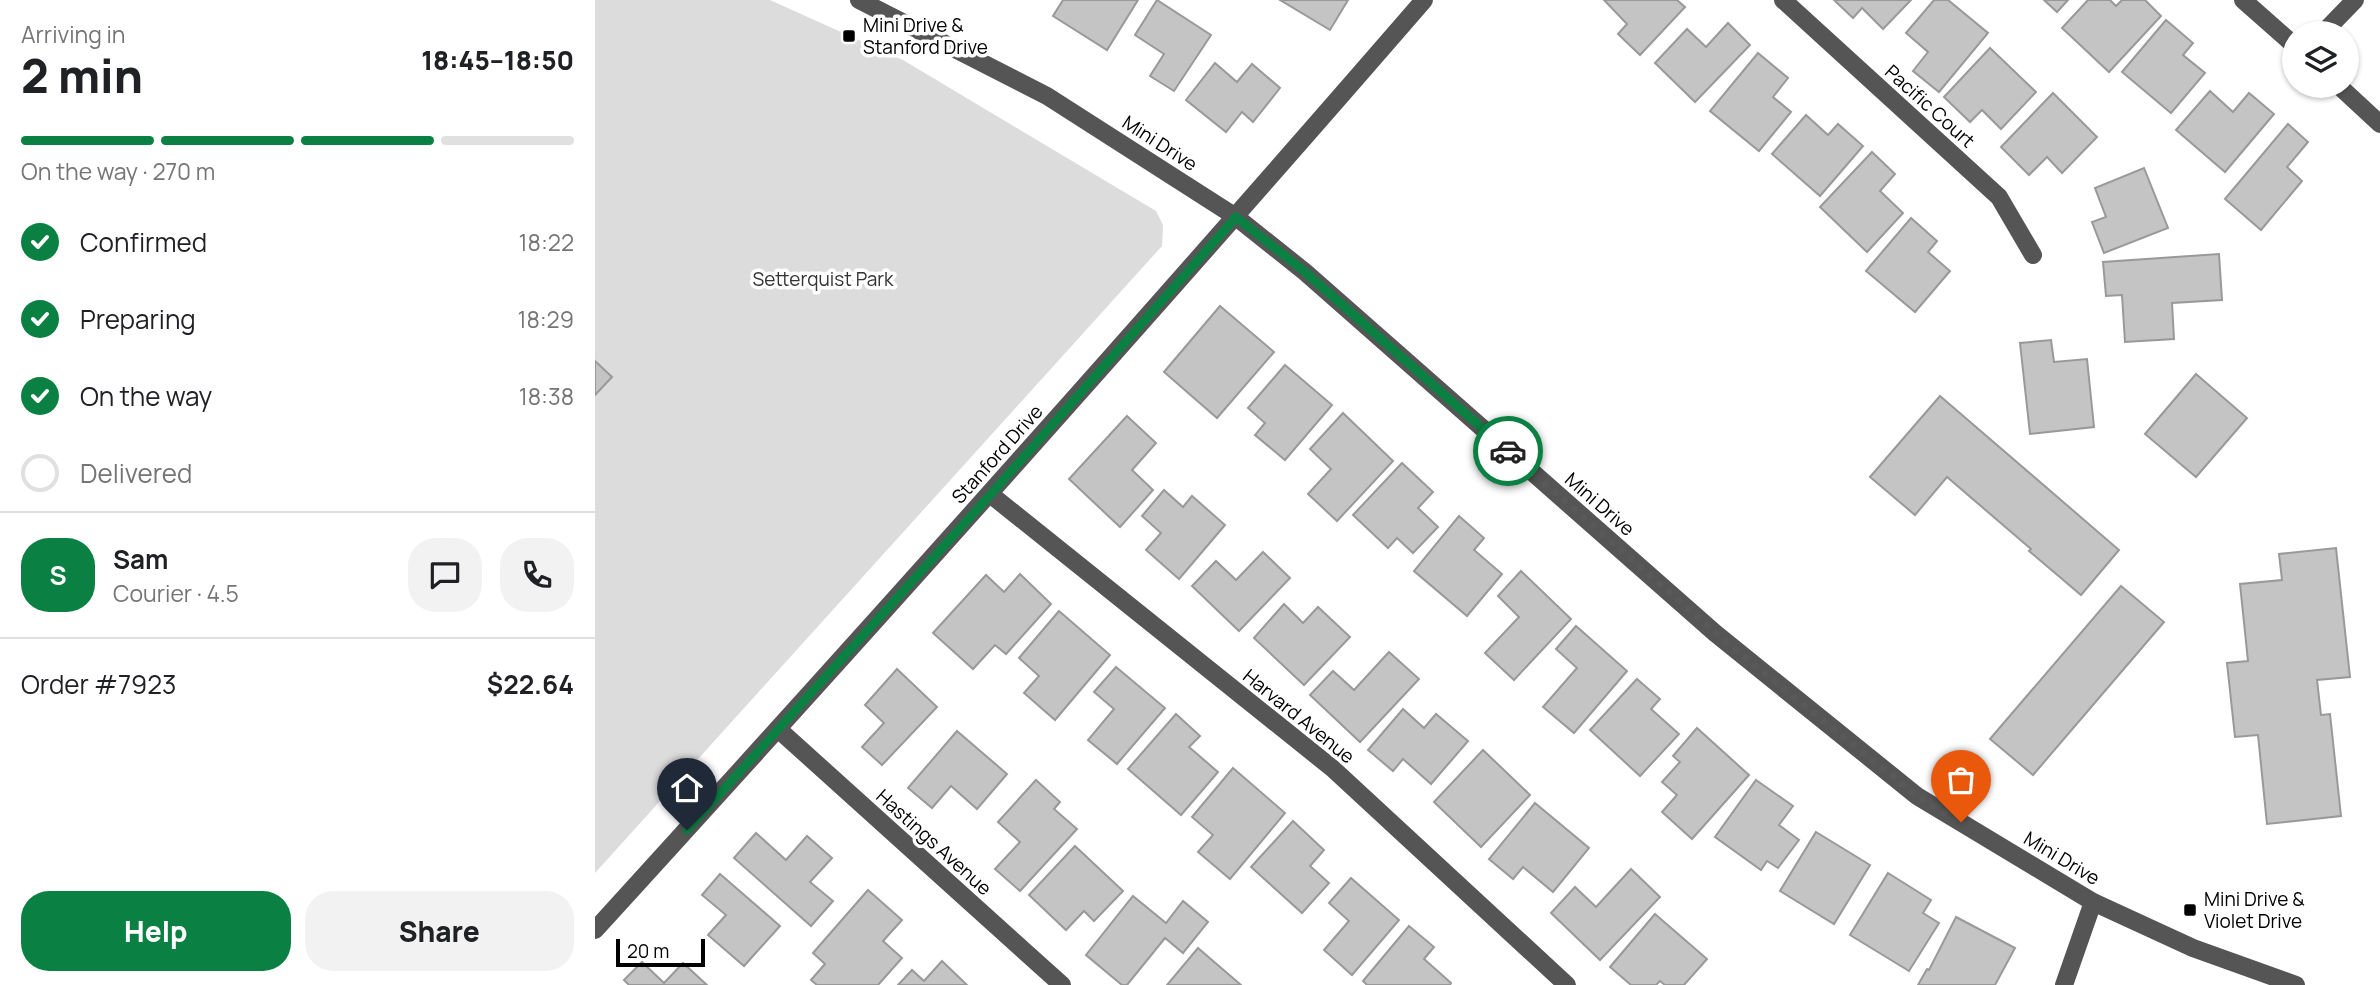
<!DOCTYPE html>
<meta charset="utf-8">
<style>
body{margin:0;font-family:Manrope,sans-serif;background:#f2f2f2;color:#202124;height:100vh;display:flex;flex-direction:column;font-size:26px;white-space:nowrap}
*{box-sizing:border-box;margin:0}
p{font-size:23px;color:#757577}
.icon{flex:none;width:38px;height:38px;fill:none;stroke:currentColor;stroke-width:2;stroke-linecap:round;stroke-linejoin:round}
.map{position:relative;flex:1;overflow:hidden}
.side{display:flex;flex-direction:column;background:#fff;width:595px}
.side>*{flex:none}
.fabs{position:absolute;left:1687px;top:21px;display:grid;gap:14px}
.fabs a{display:grid;place-items:center;width:77px;height:77px;border-radius:50%;background:#fff;box-shadow:0 2px 5px #0004;font-size:35px}
.scale{position:absolute;left:21px;bottom:18px;width:89px;box-sizing:border-box;padding-left:7px;border:4px solid #000;border-top:0;font-size:19px;line-height:24px;white-space:nowrap;color:#000;-webkit-text-stroke:5px #fff;paint-order:stroke}
.pin{position:absolute;display:grid;place-items:center;width:60px;height:60px;color:#fff;margin:-72px -30px;border-radius:50% 50% 50% 0;rotate:-45deg;box-shadow:0 0 7px #0007}
.pin .icon{rotate:45deg}
.courier{position:absolute;display:grid;place-items:center;width:70px;height:70px;margin:-35px;border:5px solid #0b8043;border-radius:50%;background:#fff;color:#222;box-shadow:0 2px 9px #0007}
.summary em{font-style:normal;font-weight:800}
.summary div{display:flex;flex-direction:column-reverse}
.summary{display:flex;align-items:center;justify-content:space-between;height:119px;padding:0 21px}
h1{font-size:46px;font-weight:800;line-height:52px}
.bar{display:grid;grid-template-columns:repeat(4,1fr);gap:10px 7px;align-content:center;height:84px;padding:0 21px}
.bar i{height:9px;border-radius:5px;background:#e0e0e0}
.bar .active{background:#0b8043}
.bar p{grid-column:span 4}
.line{display:flex;align-items:center;gap:18px;padding:0 21px;border-top:2px solid #e0e0e0}
.line div{flex:1}
.round{display:grid;place-items:center;flex:none;width:74px;height:74px;border-radius:28px;background:#f2f2f2}
ol{padding:0 21px;list-style:none}
li{display:flex;align-items:center;gap:21px;height:77px}
li p{margin-inline-start:auto}
li .icon{padding:7px;border-radius:50%;background:#0b8043;color:#fff;stroke-width:4}
li:last-child{color:#757577}
li i{width:38px;height:38px;border:4px solid #e0e0e0;border-radius:50%}
.primary-button{display:flex;gap:14px;margin-top:auto;padding:14px 21px}
.primary-button a{flex:1;height:80px;border-radius:28px;background:#0b8043;color:#fff;font-size:28px;font-weight:800;line-height:80px;text-align:center}
.primary-button a+a{background:#f2f2f2;color:#202124}
main{display:flex;flex:1;min-height:0}
.map>svg:first-child{display:block}
</style>
<main>
<section class="side">
<div class="summary"><div><h1>2 min</h1><p>Arriving in</p></div><em>18:45–18:50</em></div>
<div class="bar"><i class="active"></i><i class="active"></i><i class="active"></i><i></i><p>On the way · 270 m</p></div>
<ol>
<li><svg class="icon" aria-label="check" viewBox="0 0 24 24"><path d="M5 12l5 5 9-10"/></svg>Confirmed<p>18:22</p></li>
<li><svg class="icon" aria-label="check" viewBox="0 0 24 24"><path d="M5 12l5 5 9-10"/></svg>Preparing<p>18:29</p></li>
<li><svg class="icon" aria-label="check" viewBox="0 0 24 24"><path d="M5 12l5 5 9-10"/></svg>On the way<p>18:38</p></li>
<li><i></i>Delivered</li>
</ol>
<div class="line" style="height:126px"><b class="round" style="background:#0b8043;color:#fff">S</b><div><b>Sam</b><p>Courier · 4.5</p></div><a class="round"><svg class="icon" aria-label="chat" viewBox="0 0 24 24"><path d="M4 5h16v11H9l-5 4z"/></svg></a><a class="round"><svg class="icon" aria-label="phone" viewBox="0 0 24 24"><path d="M5 4h4l2 5-3 2q2 4 5 5l2-3 5 2v4C11 20 4 13 5 4z"/></svg></a></div>
<div class="line" style="height:91px"><div>Order #7923</div><b>$22.64</b></div>
<div class="primary-button"><a>Help</a><a>Share</a></div>
</section>
<div class="map">
<svg width="1785" height="985" viewBox="0 0 1785 985">
<rect width="100%" height="100%" fill="#fff"/>
<path fill="#dcdcdc" d="M 0,0 L 175,0 L 308,60 L 561,211 L 568,225 L 567,246 L 0,873 Z"/>
<g fill="#c4c4c4" stroke="#999" stroke-width="2">
<path d="M 468,0 L 543,0 L 512,50 L 458,16 Z"/>
<path d="M 562,0 L 616,35 L 579,91 L 555,76 L 569,54 L 540,35 Z"/>
<path d="M 685,0 L 753,0 L 735,30 Z"/>
<path d="M 1009,0 L 1082,0 L 1090,7 L 1045,55 L 1023,34 L 1032,24 Z"/>
<path d="M 1239,0 L 1316,0 L 1288,29 L 1267,8 L 1258,18 Z"/>
<path d="M 1339,0 L 1353,0 L 1393,33 L 1344,92 L 1318,71 L 1333,52 L 1311,33 Z"/>
<path d="M 1449,0 L 1473,0 L 1462,12 Z"/>
<path d="M 1493,0 L 1515,0 L 1521,6 L 1527,0 L 1550,0 L 1566,16 L 1514,72 L 1467,28 Z"/>
<path d="M 1571,20 L 1598,43 L 1588,55 L 1610,73 L 1576,113 L 1527,72 Z"/>
<path d="M 1133,23 L 1155,45 L 1100,102 L 1060,63 L 1092,29 L 1111,47 Z"/>
<path d="M 1395,48 L 1441,92 L 1406,129 L 1387,110 L 1375,122 L 1349,97 Z"/>
<path d="M 1163,53 L 1193,78 L 1178,97 L 1196,112 L 1164,151 L 1115,111 Z"/>
<path d="M 620,63 L 642,82 L 657,64 L 685,88 L 658,122 L 647,112 L 631,132 L 591,100 Z"/>
<path d="M 1615,91 L 1638,112 L 1654,93 L 1679,114 L 1630,172 L 1581,130 Z"/>
<path d="M 1458,93 L 1502,137 L 1467,173 L 1452,157 L 1434,175 L 1406,147 Z"/>
<path d="M 1211,115 L 1233,135 L 1243,124 L 1268,146 L 1225,196 L 1177,154 Z"/>
<path d="M 1693,124 L 1713,142 L 1692,167 L 1707,181 L 1666,230 L 1630,199 Z"/>
<path d="M 1277,152 L 1300,174 L 1285,191 L 1308,213 L 1272,252 L 1225,207 Z"/>
<path d="M 1549,168 L 1573,228 L 1509,253 L 1497,222 L 1511,217 L 1500,188 Z"/>
<path d="M 1316,218 L 1342,241 L 1333,252 L 1355,271 L 1320,312 L 1271,271 Z"/>
<path d="M 1624,254 L 1627,300 L 1577,303 L 1579,339 L 1530,342 L 1527,295 L 1511,296 L 1508,262 Z"/>
<path d="M 625,306 L 679,352 L 622,418 L 569,372 Z"/>
<path d="M 1456,340 L 1459,362 L 1492,359 L 1499,427 L 1435,434 L 1425,343 Z"/>
<path d="M 0,361 L 17,377 L 0,395 Z"/>
<path d="M 690,365 L 737,405 L 690,460 L 660,435 L 670,423 L 653,408 Z"/>
<path d="M 1601,374 L 1652,418 L 1601,477 L 1550,434 Z"/>
<path d="M 1345,396 L 1524,550 L 1486,595 L 1434,551 L 1436,549 L 1352,477 L 1320,515 L 1275,477 Z"/>
<path d="M 748,413 L 798,461 L 742,521 L 713,494 L 736,469 L 715,449 Z"/>
<path d="M 532,416 L 561,443 L 537,470 L 558,490 L 525,527 L 474,479 Z"/>
<path d="M 807,463 L 838,492 L 823,508 L 843,527 L 818,553 L 802,538 L 793,548 L 758,515 Z"/>
<path d="M 569,490 L 588,507 L 597,496 L 630,525 L 584,579 L 551,550 L 566,533 L 547,516 Z"/>
<path d="M 864,516 L 889,538 L 879,550 L 907,574 L 872,616 L 819,571 Z"/>
<path d="M 1741,548 L 1755,677 L 1722,680 L 1726,715 L 1735,714 L 1746,816 L 1672,824 L 1663,735 L 1640,737 L 1632,663 L 1653,661 L 1645,584 L 1687,580 L 1684,554 Z"/>
<path d="M 668,552 L 695,578 L 644,631 L 597,586 L 621,561 L 641,580 Z"/>
<path d="M 926,571 L 976,619 L 919,680 L 890,653 L 924,617 L 903,596 Z"/>
<path d="M 425,574 L 456,604 L 411,654 L 400,645 L 378,669 L 338,633 L 391,575 L 409,592 Z"/>
<path d="M 1526,586 L 1569,622 L 1438,775 L 1395,739 Z"/>
<path d="M 689,604 L 708,623 L 723,607 L 755,637 L 709,685 L 659,638 Z"/>
<path d="M 464,611 L 515,655 L 460,720 L 429,693 L 444,676 L 424,658 Z"/>
<path d="M 981,626 L 1032,671 L 979,733 L 948,707 L 982,668 L 961,649 Z"/>
<path d="M 794,652 L 824,679 L 765,742 L 715,695 L 738,671 L 759,690 Z"/>
<path d="M 521,667 L 570,708 L 522,764 L 493,740 L 519,709 L 499,692 Z"/>
<path d="M 302,669 L 342,707 L 287,765 L 267,747 L 289,723 L 270,705 Z"/>
<path d="M 1042,679 L 1065,699 L 1056,709 L 1084,734 L 1045,776 L 995,730 Z"/>
<path d="M 808,709 L 829,728 L 841,714 L 873,741 L 836,784 L 808,759 L 798,771 L 773,750 Z"/>
<path d="M 581,714 L 605,736 L 594,747 L 623,772 L 586,815 L 533,769 Z"/>
<path d="M 1102,728 L 1154,775 L 1097,839 L 1067,812 L 1082,795 L 1067,782 L 1085,762 L 1078,756 Z"/>
<path d="M 362,731 L 412,774 L 382,809 L 356,786 L 337,808 L 313,788 Z"/>
<path d="M 888,750 L 935,795 L 886,847 L 839,802 Z"/>
<path d="M 638,768 L 690,813 L 635,879 L 603,852 L 618,835 L 597,817 Z"/>
<path d="M 441,780 L 465,802 L 459,809 L 482,829 L 425,891 L 400,869 L 425,842 L 403,822 Z"/>
<path d="M 1161,780 L 1198,806 L 1184,825 L 1204,840 L 1183,868 L 1172,861 L 1166,870 L 1120,837 Z"/>
<path d="M 940,803 L 994,848 L 958,892 L 928,867 L 918,879 L 894,859 Z"/>
<path d="M 698,821 L 729,850 L 715,866 L 734,883 L 707,913 L 656,867 Z"/>
<path d="M 1221,832 L 1275,865 L 1239,924 L 1185,891 Z"/>
<path d="M 161,833 L 191,860 L 212,836 L 237,858 L 215,882 L 238,901 L 216,926 L 139,858 Z"/>
<path d="M 480,846 L 528,891 L 499,921 L 489,911 L 471,930 L 434,895 Z"/>
<path d="M 1036,869 L 1065,897 L 1005,960 L 956,913 L 980,887 L 1001,907 Z"/>
<path d="M 1293,873 L 1336,900 L 1328,913 L 1344,923 L 1314,971 L 1255,935 Z"/>
<path d="M 125,874 L 185,926 L 149,966 L 113,935 L 131,915 L 107,895 Z"/>
<path d="M 756,878 L 804,920 L 757,975 L 729,950 L 754,921 L 734,903 Z"/>
<path d="M 273,890 L 307,920 L 288,941 L 307,958 L 283,985 L 222,985 L 216,980 L 230,964 L 218,953 Z"/>
<path d="M 538,896 L 571,923 L 588,901 L 613,922 L 588,953 L 570,938 L 532,985 L 527,985 L 491,955 Z"/>
<path d="M 1060,914 L 1112,959 L 1089,985 L 1070,985 L 1065,981 L 1061,985 L 1036,985 L 1015,967 Z"/>
<path d="M 1361,917 L 1420,948 L 1400,985 L 1323,985 L 1332,969 L 1334,970 Z"/>
<path d="M 814,926 L 839,947 L 829,959 L 856,983 L 855,985 L 772,985 L 768,981 Z"/>
<path d="M 603,948 L 646,985 L 572,985 Z"/>
<path d="M 347,961 L 372,985 L 303,985 L 317,970 L 329,981 Z"/>
<path d="M 47,962 L 69,983 L 88,963 L 112,985 L 34,985 L 29,980 Z"/>
</g>
<g fill="none" stroke-linecap="round" stroke-linejoin="round">
<g stroke="#555" stroke-width="18">
<path d="M 264,0 L 452,96 L 641,217 L 710,272 L 1120,633 L 1322,796 L 1498,902 L 1598,948 L 1701,985"/>
<path d="M 1188,0 L 1404,197 L 1438,255"/>
<path d="M 1648,0 L 1699,45"/>
<path d="M 1728,33 L 1760,0"/>
<path d="M 1744,86 L 1785,124"/>
<path d="M 395,494 L 737,768 L 972,985"/>
<path d="M 183,729 L 467,985"/>
<path d="M 0,930 C 280,623 557,314 829,0"/>
<path d="M 1469,985 L 1498,902"/>
</g>
</g>
<g fill="none" stroke-linecap="round" stroke-linejoin="round">
<path stroke="#595959" stroke-width="7" stroke-dasharray="0 12.6" d="M 913,451 L 1133,644 L 1322,796 L 1366,822"/>
<path stroke="#0b8043" stroke-width="9" d="M 92,830 L 396,494 L 641,217 L 710,272 L 913,451"/>
</g>
<g fill="#000" stroke="#fff" stroke-width="2.5">
<rect x="247" y="29" width="14" height="14" rx="3.5"/>
<rect x="1588" y="903" width="14" height="14" rx="3.5"/>
</g>
<g text-anchor="middle" dominant-baseline="central" stroke-width="7" stroke-linejoin="round" paint-order="stroke">
<g font-size="19" fill="#000" stroke="#fff" text-anchor="start">
<text x="268" y="25">Mini Drive &amp;<tspan x="268" dy="22">Stanford Drive</tspan></text>
<text x="1609" y="899">Mini Drive &amp;<tspan x="1609" dy="22">Violet Drive</tspan></text>
</g>
<g font-size="19" fill="#000" stroke="#fff">
<text transform="translate(1335 106) rotate(42)">Pacific Court</text>
<text transform="translate(565 143) rotate(33)">Mini Drive</text>
<text transform="translate(402 454) rotate(-48)">Stanford Drive</text>
<text transform="translate(1005 504) rotate(41)">Mini Drive</text>
<text transform="translate(704 716) rotate(39)">Harvard Avenue</text>
<text transform="translate(339 842) rotate(42)">Hastings Avenue</text>
<text transform="translate(1467 858) rotate(31)">Mini Drive</text>
</g>
<g font-size="19" fill="#333" stroke="#fff">
<text x="228" y="279">Setterquist Park</text>
</g>
</g>
</svg>
<div class="fabs">
<a><svg class="icon" aria-label="layers" viewBox="0 0 24 24"><path d="M12 4l9 5-9 5-9-5zM3 14l9 5 9-5"/></svg></a>
</div>
<div class="scale">20 m</div>
<div class="pin" style="left:1366px;top:822px;background:#ea580c"><svg class="icon" aria-label="bag" viewBox="0 0 24 24"><path d="M5 8h14l-1 12H6zM9 8a3 3 0 0 1 6 0"/></svg></div>
<div class="pin" style="left:92px;top:830px;background:#1f2937"><svg class="icon" aria-label="home" viewBox="0 0 24 24"><path d="M3 11l9-7 9 7M6 9v11h12V9"/></svg></div>
<div class="courier" style="left:913px;top:451px"><svg class="icon" aria-label="car" viewBox="0 0 24 24"><path d="M5 17H2v-5l4-1 3-4h7l3 4 3 1v5h-3M9 17h6M6 11h13"/><circle cx="7" cy="17" r="2"/><circle cx="17" cy="17" r="2"/></svg></div>
</div>
</main>
